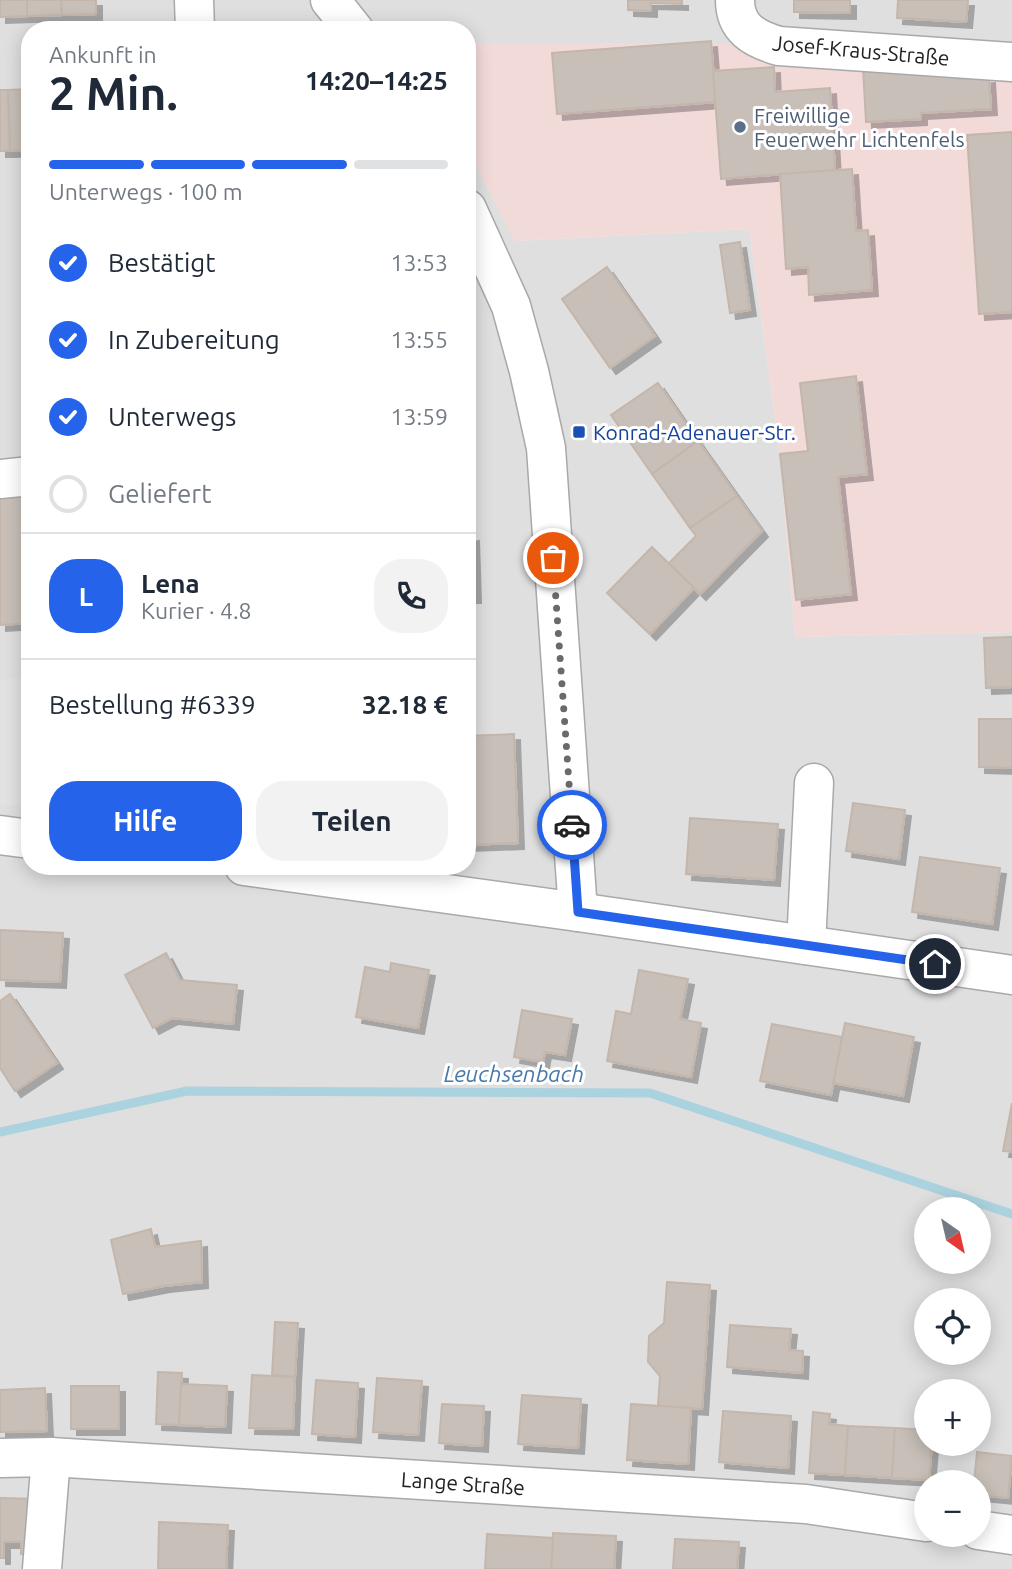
<!DOCTYPE html>
<html lang="de">
<meta charset="utf-8">
<style>
body{margin:0;font-family:Ubuntu,sans-serif;background:#f2f2f3;color:#1f2937;height:100vh;display:flex;flex-direction:column;font-size:26px;white-space:nowrap}
*{box-sizing:border-box;margin:0}
p{font-size:23px;color:#747a83}
.icon{flex:none;width:38px;height:38px;fill:none;stroke:currentColor;stroke-width:2;stroke-linecap:round;stroke-linejoin:round}
.map{position:relative;flex:1;overflow:hidden}
.sheet{position:absolute;left:21px;top:21px;width:455px;height:854px;display:flex;flex-direction:column;background:#fff;border-radius:28px;box-shadow:0 4px 18px #0003}
.sheet>*{flex:none}
.needle{width:46px;rotate:146deg}
.tools{position:absolute;left:914px;top:1197px;display:grid;gap:14px}
.tools a{display:grid;place-items:center;width:77px;height:77px;border-radius:50%;background:#fff;box-shadow:0 4px 18px #0003;font-size:35px}
.pin{position:absolute;display:grid;place-items:center;width:60px;height:60px;color:#fff;margin:-30px;border:4px solid #fff;border-radius:50%;box-shadow:0 2px 7px #0007}
.courier{position:absolute;display:grid;place-items:center;width:70px;height:70px;margin:-35px;border:5px solid #2563eb;border-radius:50%;background:#fff;color:#222;box-shadow:0 2px 9px #0007}
.headline em{font-style:normal;font-weight:700}
.headline div{display:flex;flex-direction:column-reverse}
.headline{display:flex;align-items:center;justify-content:space-between;height:119px;padding:0 28px}
h1{font-size:46px;font-weight:700;line-height:52px}
.bar{display:grid;grid-template-columns:repeat(4,1fr);gap:10px 7px;align-content:center;height:84px;padding:0 28px}
.bar i{height:9px;border-radius:5px;background:#e0e1e3}
.bar .active{background:#2563eb}
.bar p{grid-column:span 4}
.line{display:flex;align-items:center;gap:18px;padding:0 28px;border-top:2px solid #e0e1e3}
.line div{flex:1}
.round{display:grid;place-items:center;flex:none;width:74px;height:74px;border-radius:28px;background:#f2f2f3}
ol{padding:0 28px;list-style:none}
li{display:flex;align-items:center;gap:21px;height:77px}
li p{margin-inline-start:auto}
li .icon{padding:7px;border-radius:50%;background:#2563eb;color:#fff;stroke-width:4}
li:last-child{color:#747a83}
li i{width:38px;height:38px;border:4px solid #e0e1e3;border-radius:50%}
.button{display:flex;gap:14px;margin-top:auto;padding:14px 28px}
.button a{flex:1;height:80px;border-radius:28px;background:#2563eb;color:#fff;font-size:28px;font-weight:700;line-height:80px;text-align:center}
.button a+a{background:#f2f2f3;color:#1f2937}
.map>svg:first-child{display:block}
</style>
<div class="map">
<svg width="1012" height="1569" viewBox="0 0 1012 1569">
<defs>
<filter id="shadow"><feDropShadow dx="6" dy="6" stdDeviation="0" flood-color="#0004"/></filter>
</defs>
<rect width="100%" height="100%" fill="#f2efe9"/>
<path fill="#e0dfdf" fill-rule="evenodd" d="M 0,0 L 1012,0 L 1012,76 L 738,43 L 467,43 L 467,30 L 30,30 L 30,866 L 467,866 L 467,147 L 515,241 L 749,229 L 780,454 L 795,637 L 1012,632 L 1012,1569 L 0,1569 ZM 926,1209 L 978,1209 L 978,1262 L 926,1262 ZM 926,1300 L 978,1300 L 978,1353 L 926,1353 ZM 926,1391 L 978,1391 L 978,1444 L 926,1444 ZM 926,1482 L 978,1482 L 978,1535 L 926,1535 Z"/>
<path fill="#f2dad9" d="M 467,43 L 738,43 L 1012,76 L 1012,632 L 795,637 L 780,454 L 749,229 L 515,241 L 467,147 Z"/>
<path fill="#e2e2e2" d="M 30,677 L 30,807 L 0,804 L 0,680 Z"/>
<g fill="none" stroke-linecap="round" stroke-linejoin="round">
<path stroke="#aad3df" stroke-width="9" d="M 0,1132 L 187,1091 L 650,1093 L 1012,1214"/>
</g>
<g fill="#c7bfb8" stroke="#c4b6ab" stroke-width="2" filter="url(#shadow)">
<path d="M 0,0 L 27,0 L 27,16 L 0,17 Z"/>
<path d="M 27,0 L 61,0 L 62,15 L 27,16 Z"/>
<path d="M 61,0 L 96,0 L 96,14 L 62,15 Z"/>
<path d="M 628,0 L 682,0 L 682,4 L 651,3 L 651,11 L 628,10 Z"/>
<path d="M 794,0 L 850,0 L 850,13 L 794,12 Z"/>
<path d="M 898,0 L 968,0 L 966,22 L 897,18 Z"/>
<path d="M 711,41 L 716,102 L 557,114 L 552,53 Z"/>
<path d="M 774,67 L 775,92 L 830,88 L 835,170 L 721,179 L 713,71 Z"/>
<path d="M 863,68 L 957,70 L 957,79 L 989,77 L 991,109 L 921,113 L 921,119 L 866,122 Z"/>
<path d="M 30,89 L 30,150 L 10,151 L 8,90 Z"/>
<path d="M 0,90 L 8,90 L 10,151 L 0,151 Z"/>
<path d="M 1012,132 L 1012,312 L 979,314 L 967,135 Z"/>
<path d="M 852,169 L 856,231 L 868,230 L 872,290 L 809,295 L 808,267 L 786,269 L 780,174 Z"/>
<path d="M 740,242 L 750,310 L 730,313 L 720,245 Z"/>
<path d="M 607,267 L 655,336 L 610,368 L 562,299 Z"/>
<path d="M 856,376 L 867,474 L 838,477 L 851,594 L 796,600 L 780,454 L 808,451 L 800,383 Z"/>
<path d="M 658,383 L 698,441 L 652,474 L 611,415 Z"/>
<path d="M 698,441 L 737,496 L 690,528 L 652,474 Z"/>
<path d="M 30,488 L 30,623 L 0,625 L 0,490 Z"/>
<path d="M 737,496 L 762,531 L 700,594 L 669,563 L 696,536 L 690,528 Z"/>
<path d="M 473,535 L 475,597 L 467,597 L 467,536 Z"/>
<path d="M 652,547 L 694,588 L 650,634 L 607,593 Z"/>
<path d="M 1012,637 L 1012,687 L 986,688 L 984,638 Z"/>
<path d="M 979,719 L 1012,719 L 1012,768 L 979,767 Z"/>
<path d="M 514,734 L 518,843 L 467,845 L 467,736 Z"/>
<path d="M 853,803 L 905,810 L 899,859 L 846,851 Z"/>
<path d="M 690,818 L 778,824 L 774,880 L 686,874 Z"/>
<path d="M 920,857 L 1000,868 L 992,924 L 912,912 Z"/>
<path d="M 0,930 L 63,933 L 60,982 L 0,980 Z"/>
<path d="M 166,953 L 180,980 L 237,985 L 233,1024 L 172,1018 L 153,1028 L 125,975 Z"/>
<path d="M 391,963 L 429,970 L 418,1028 L 356,1017 L 365,967 L 390,972 Z"/>
<path d="M 639,970 L 688,979 L 680,1019 L 701,1023 L 691,1077 L 607,1061 L 616,1011 L 631,1014 Z"/>
<path d="M 10,994 L 57,1063 L 15,1091 L 0,1068 L 0,1001 Z"/>
<path d="M 522,1010 L 572,1019 L 565,1055 L 545,1052 L 543,1062 L 514,1057 Z"/>
<path d="M 845,1023 L 914,1037 L 903,1096 L 833,1083 Z"/>
<path d="M 772,1024 L 842,1037 L 831,1095 L 760,1081 Z"/>
<path d="M 1012,1103 L 1012,1152 L 1003,1151 Z"/>
<path d="M 151,1229 L 155,1247 L 201,1241 L 202,1282 L 164,1286 L 123,1294 L 111,1240 Z"/>
<path d="M 667,1282 L 710,1285 L 702,1409 L 658,1406 L 660,1376 L 648,1362 L 649,1336 L 664,1323 Z"/>
<path d="M 275,1322 L 298,1323 L 295,1377 L 272,1375 Z"/>
<path d="M 730,1325 L 791,1329 L 789,1350 L 803,1351 L 802,1373 L 727,1367 Z"/>
<path d="M 158,1372 L 182,1373 L 179,1425 L 156,1424 Z"/>
<path d="M 252,1375 L 295,1377 L 293,1429 L 249,1428 Z"/>
<path d="M 377,1378 L 422,1381 L 418,1435 L 373,1432 Z"/>
<path d="M 316,1380 L 358,1383 L 355,1437 L 312,1434 Z"/>
<path d="M 181,1384 L 227,1386 L 225,1427 L 179,1425 Z"/>
<rect x="71" y="1386" width="48" height="43"/>
<path d="M 45,1388 L 47,1431 L 0,1432 L 0,1390 Z"/>
<path d="M 522,1395 L 581,1399 L 578,1448 L 518,1444 Z"/>
<path d="M 442,1404 L 484,1406 L 482,1446 L 439,1443 Z"/>
<path d="M 631,1404 L 691,1408 L 688,1464 L 627,1460 Z"/>
<path d="M 723,1411 L 791,1416 L 788,1468 L 719,1462 Z"/>
<path d="M 813,1412 L 830,1414 L 829,1424 L 848,1426 L 845,1475 L 809,1473 Z"/>
<path d="M 848,1426 L 895,1428 L 892,1478 L 845,1475 Z"/>
<path d="M 895,1428 L 926,1430 L 926,1444 L 932,1444 L 929,1480 L 892,1478 Z"/>
<path d="M 977,1452 L 1012,1456 L 1008,1498 L 978,1495 L 978,1482 L 974,1482 Z"/>
<path d="M 0,1498 L 38,1499 L 35,1554 L 21,1554 L 21,1542 L 4,1542 L 4,1558 L 0,1558 Z"/>
<path d="M 159,1522 L 228,1525 L 226,1569 L 158,1569 Z"/>
<path d="M 553,1533 L 616,1536 L 614,1569 L 551,1569 Z"/>
<path d="M 487,1534 L 553,1538 L 551,1569 L 485,1569 Z"/>
<path d="M 675,1539 L 739,1542 L 737,1569 L 673,1569 Z"/>
</g>
<g fill="none" stroke-linecap="round" stroke-linejoin="round">
<g stroke="#a9a9a9" stroke-width="41">
<g id="minor">
<path d="M 194,0 L 195,30"/>
<path d="M 330,0 L 354,30"/>
<path d="M 735,0 C 735,29 755,39 779,46 L 1012,62"/>
<path d="M 467,209 L 511,306 L 529,371 L 546,448 L 578,912"/>
<path d="M 0,479 L 30,476"/>
<path d="M 0,835 L 30,839"/>
<path d="M 244,866 L 578,912 L 1012,975"/>
<path d="M 806,945 L 814,783"/>
<path d="M 0,1458 L 51,1457 L 806,1504 L 926,1522"/>
<path d="M 978,1530 L 1012,1535"/>
<path d="M 42,1569 L 51,1457"/>
</g>
</g>
<use href="#minor" stroke="#fff" stroke-width="38"/>
</g>
<g fill="none" stroke-linecap="round" stroke-linejoin="round">
<path stroke="#6b6a68" stroke-width="7" stroke-dasharray="0 12.6" d="M 553,558 L 572,825"/>
<path stroke="#2563eb" stroke-width="9" d="M 572,825 L 578,912 L 935,964"/>
</g>
<circle fill="#5c6f8a" stroke="#fff" stroke-width="2.5" cx="740" cy="127" r="7"/>
<rect fill="#1a4fb4" stroke="#fff" stroke-width="2.5" x="572" y="425" width="14" height="14" rx="3.5"/>
<g text-anchor="middle" dominant-baseline="central" stroke-width="6" stroke-linejoin="round" paint-order="stroke">
<g font-size="21" fill="#222" stroke="#fff">
<text transform="translate(861 50) rotate(5)">Josef-Kraus-Straße</text>
<text transform="translate(463 1483) rotate(4)">Lange Straße</text>
</g>
<g font-size="21" fill="#4e5e75" stroke="#fff" text-anchor="start">
<text x="754" y="115">Freiwillige<tspan x="754" dy="24">Feuerwehr Lichtenfels</tspan></text>
</g>
<g font-size="21" fill="#164399" stroke="#fff" text-anchor="start">
<text x="593" y="432">Konrad-Adenauer-Str.</text>
</g>
<g font-size="23" font-style="italic" fill="#4a7aab" stroke="#fff">
<text x="514" y="1073">Leuchsenbach</text>
</g>
</g>
</svg>
<div class="tools">
<a><svg class="needle" viewBox="-14 -14 28 28"><path d="M0-13l5 13h-10z" fill="#e53935"/><path d="M0 13l5-13h-10z" fill="#747a83"/></svg></a>
<a><svg class="icon" aria-label="locate" viewBox="0 0 24 24"><circle cx="12" cy="12" r="6"/><path d="M12 2v4M12 18v4M2 12h4M18 12h4"/></svg></a>
<a>+</a>
<a>−</a>
</div>
<div class="pin" style="left:553px;top:558px;background:#ea580c"><svg class="icon" aria-label="bag" viewBox="0 0 24 24"><path d="M5 8h14l-1 12H6zM9 8a3 3 0 0 1 6 0"/></svg></div>
<div class="pin" style="left:935px;top:964px;background:#1f2937"><svg class="icon" aria-label="home" viewBox="0 0 24 24"><path d="M3 11l9-7 9 7M6 9v11h12V9"/></svg></div>
<div class="courier" style="left:572px;top:825px"><svg class="icon" aria-label="car" viewBox="0 0 24 24"><path d="M5 17H2v-5l4-1 3-4h7l3 4 3 1v5h-3M9 17h6M6 11h13"/><circle cx="7" cy="17" r="2"/><circle cx="17" cy="17" r="2"/></svg></div>
<section class="sheet">
<div class="headline"><div><h1>2 Min.</h1><p>Ankunft in</p></div><em>14:20–14:25</em></div>
<div class="bar"><i class="active"></i><i class="active"></i><i class="active"></i><i></i><p>Unterwegs · 100 m</p></div>
<ol>
<li><svg class="icon" aria-label="check" viewBox="0 0 24 24"><path d="M5 12l5 5 9-10"/></svg>Bestätigt<p>13:53</p></li>
<li><svg class="icon" aria-label="check" viewBox="0 0 24 24"><path d="M5 12l5 5 9-10"/></svg>In Zubereitung<p>13:55</p></li>
<li><svg class="icon" aria-label="check" viewBox="0 0 24 24"><path d="M5 12l5 5 9-10"/></svg>Unterwegs<p>13:59</p></li>
<li><i></i>Geliefert</li>
</ol>
<div class="line" style="height:126px"><b class="round" style="background:#2563eb;color:#fff">L</b><div><b>Lena</b><p>Kurier · 4.8</p></div><a class="round"><svg class="icon" aria-label="phone" viewBox="0 0 24 24"><path d="M5 4h4l2 5-3 2q2 4 5 5l2-3 5 2v4C11 20 4 13 5 4z"/></svg></a></div>
<div class="line" style="height:91px"><div>Bestellung #6339</div><b>32.18 €</b></div>
<div class="button"><a>Hilfe</a><a>Teilen</a></div>
</section>
</div>
